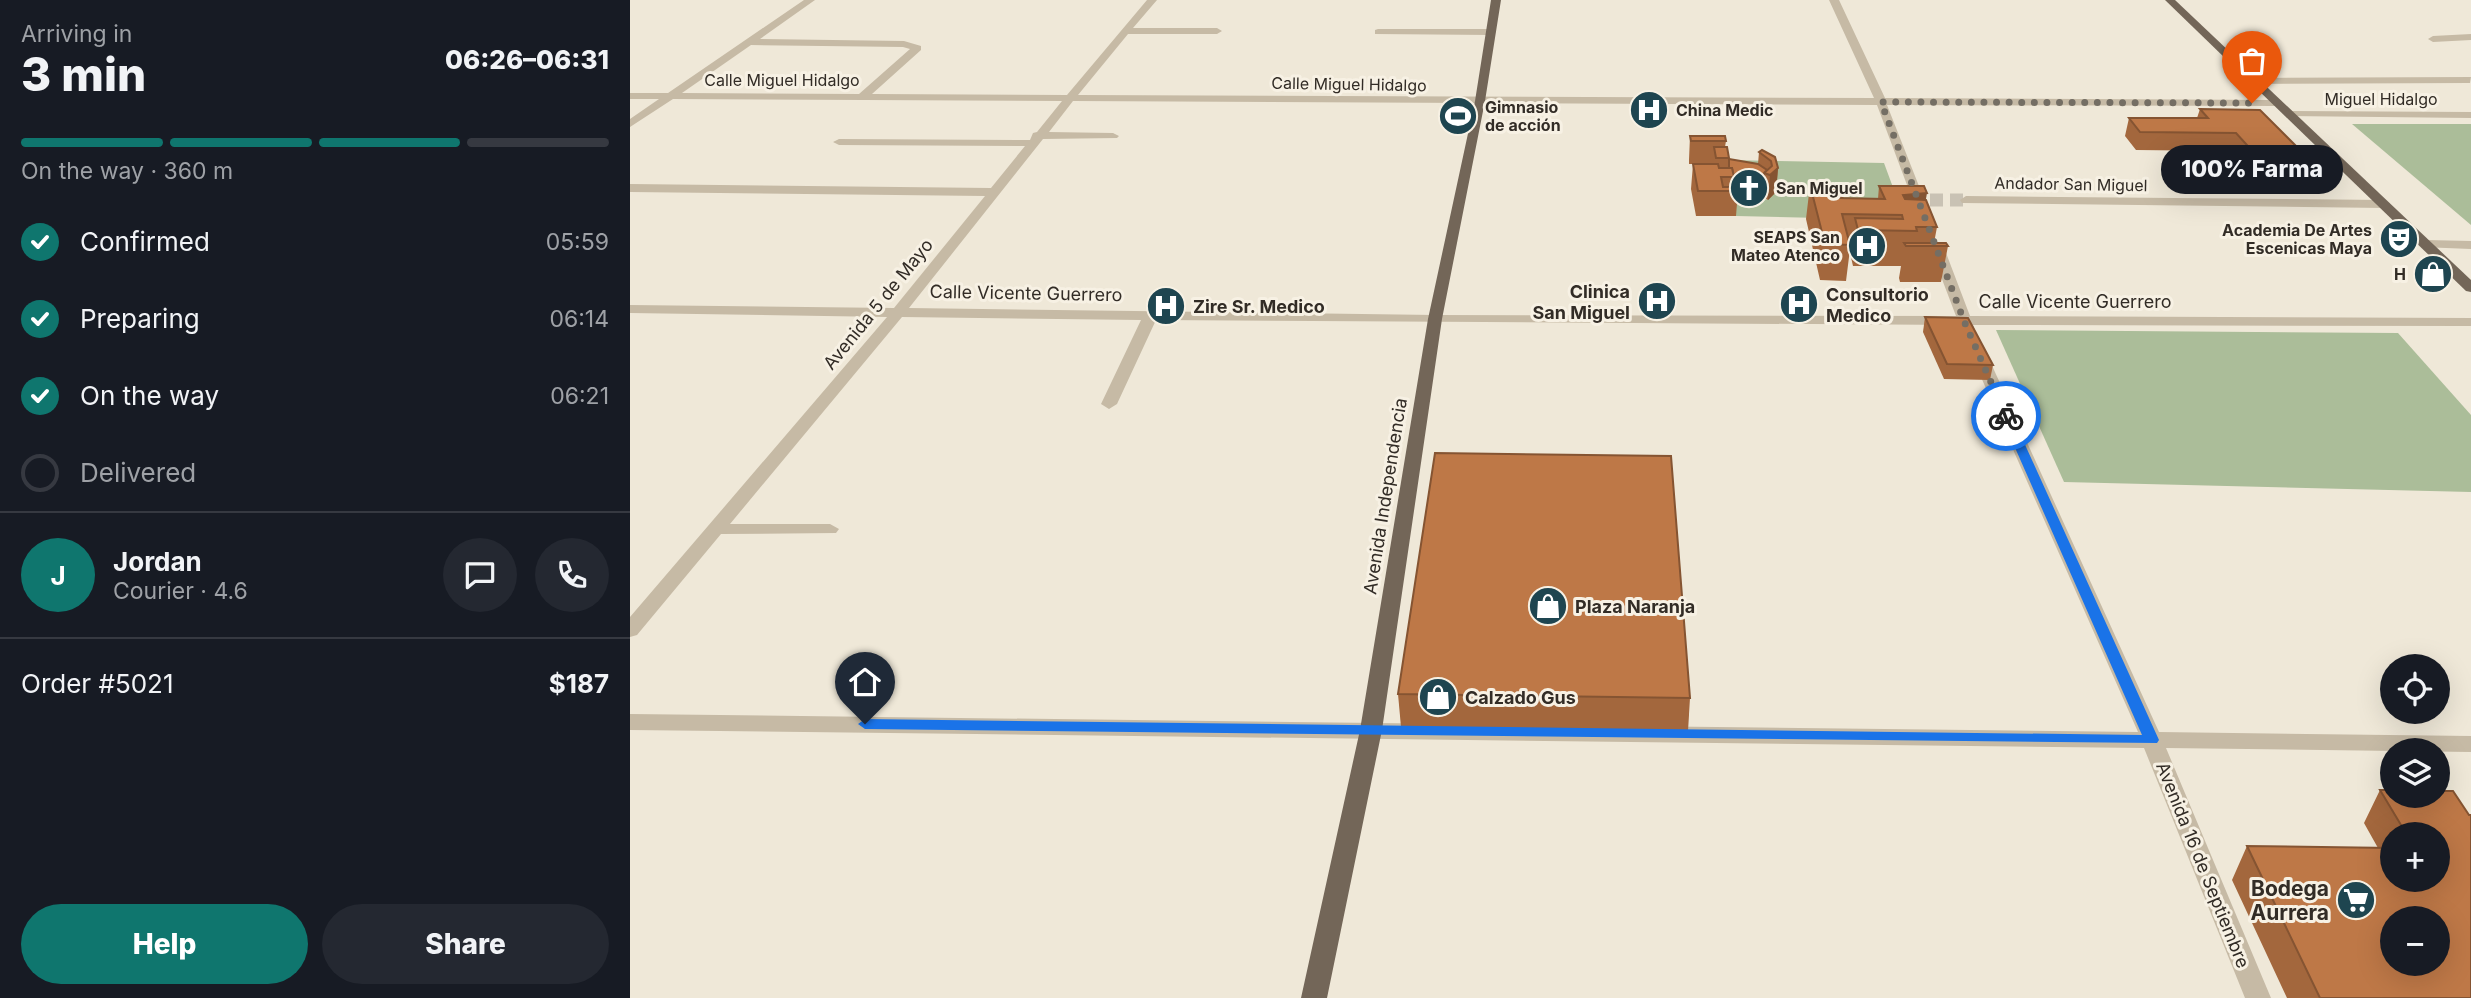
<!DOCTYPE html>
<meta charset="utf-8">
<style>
body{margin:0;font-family:Inter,sans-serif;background:#242831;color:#f1f3f6;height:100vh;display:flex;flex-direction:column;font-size:26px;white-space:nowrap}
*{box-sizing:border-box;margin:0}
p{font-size:23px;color:#9ea1a6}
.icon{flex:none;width:38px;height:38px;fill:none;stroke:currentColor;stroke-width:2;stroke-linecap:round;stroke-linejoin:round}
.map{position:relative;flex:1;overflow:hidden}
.drawer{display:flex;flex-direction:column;background:#171b24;width:630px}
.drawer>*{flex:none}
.buttons{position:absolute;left:1750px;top:654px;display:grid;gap:14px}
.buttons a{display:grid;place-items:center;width:70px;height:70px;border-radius:50%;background:#171b24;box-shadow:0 7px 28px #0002;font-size:35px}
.pin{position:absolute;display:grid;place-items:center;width:60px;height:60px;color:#fff;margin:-72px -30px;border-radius:50% 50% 50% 0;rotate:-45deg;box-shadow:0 0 7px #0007}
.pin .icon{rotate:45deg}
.courier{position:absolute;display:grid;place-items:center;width:70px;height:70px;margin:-35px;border:5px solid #1a73e8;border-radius:50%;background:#fff;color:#222;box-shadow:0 2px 9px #0007}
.bubble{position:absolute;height:49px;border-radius:24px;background:#171b24;box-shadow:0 7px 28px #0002;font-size:23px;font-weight:800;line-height:49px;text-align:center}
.overview em{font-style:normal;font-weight:800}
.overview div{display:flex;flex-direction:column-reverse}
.overview{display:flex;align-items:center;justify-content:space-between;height:119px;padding:0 21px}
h1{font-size:46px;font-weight:800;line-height:52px}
.bar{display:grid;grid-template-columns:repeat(4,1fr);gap:10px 7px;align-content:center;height:84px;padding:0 21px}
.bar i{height:9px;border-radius:5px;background:#363941}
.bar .current{background:#0f766e}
.bar p{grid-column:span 4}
.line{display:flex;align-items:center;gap:18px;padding:0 21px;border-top:2px solid #363941}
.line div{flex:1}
.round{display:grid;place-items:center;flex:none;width:74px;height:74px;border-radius:37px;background:#242831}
ol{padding:0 21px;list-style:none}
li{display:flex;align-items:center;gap:21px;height:77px}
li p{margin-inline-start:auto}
li .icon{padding:7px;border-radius:50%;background:#0f766e;color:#fff;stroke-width:4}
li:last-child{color:#9ea1a6}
li i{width:38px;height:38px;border:4px solid #363941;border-radius:50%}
.action{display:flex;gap:14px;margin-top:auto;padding:14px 21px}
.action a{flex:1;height:80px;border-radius:42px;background:#0f766e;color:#fff;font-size:28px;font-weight:800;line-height:80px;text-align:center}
.action a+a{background:#242831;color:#f1f3f6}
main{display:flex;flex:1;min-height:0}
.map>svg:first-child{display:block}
</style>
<main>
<section class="drawer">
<div class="overview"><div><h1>3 min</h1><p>Arriving in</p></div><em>06:26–06:31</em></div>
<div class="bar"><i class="current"></i><i class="current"></i><i class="current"></i><i></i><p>On the way · 360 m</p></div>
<ol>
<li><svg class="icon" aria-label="check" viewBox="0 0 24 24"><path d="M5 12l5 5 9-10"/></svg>Confirmed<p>05:59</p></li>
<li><svg class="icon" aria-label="check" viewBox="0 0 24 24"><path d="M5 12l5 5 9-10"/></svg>Preparing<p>06:14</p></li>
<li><svg class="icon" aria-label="check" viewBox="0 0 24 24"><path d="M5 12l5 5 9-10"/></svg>On the way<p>06:21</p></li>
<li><i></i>Delivered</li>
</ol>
<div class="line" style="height:126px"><b class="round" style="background:#0f766e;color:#fff">J</b><div><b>Jordan</b><p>Courier · 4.6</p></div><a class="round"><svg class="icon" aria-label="chat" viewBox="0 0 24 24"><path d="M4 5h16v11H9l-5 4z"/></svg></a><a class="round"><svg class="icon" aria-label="phone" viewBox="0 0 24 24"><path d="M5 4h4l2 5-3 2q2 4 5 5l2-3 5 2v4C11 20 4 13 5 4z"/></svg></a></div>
<div class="line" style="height:91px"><div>Order #5021</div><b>$187</b></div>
<div class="action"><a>Help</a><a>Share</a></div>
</section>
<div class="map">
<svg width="1841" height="998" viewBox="0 0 1841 998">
<rect width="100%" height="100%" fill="#efe8d8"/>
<g fill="#abbd99">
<path d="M 1722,124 L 1841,124 L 1841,225 Z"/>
<path d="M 1093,160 L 1254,163 L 1275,220 L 1106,216 L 1102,203 L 1132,198 L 1138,200 Z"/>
<path d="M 1366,330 L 1768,333 L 1841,415 L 1841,492 L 1434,482 Z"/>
</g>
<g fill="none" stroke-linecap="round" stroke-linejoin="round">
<path stroke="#c9c2b4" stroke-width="13" stroke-dasharray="13 7" stroke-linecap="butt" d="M 1300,200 L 1336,200"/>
<g fill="#c6baa5" fill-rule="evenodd">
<path d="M 174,0 L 185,0 L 130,39 L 274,41 L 291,46 L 291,50 L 242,94 L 437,95 L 517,0 L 527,0 L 503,28 L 587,28 L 592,31 L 587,34 L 498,34 L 448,95 L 1244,98 L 1199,0 L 1209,0 L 1255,98 L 1648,100 L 1653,103 L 1648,106 L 1257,105 L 1298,209 L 1292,213 L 1286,209 L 1247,105 L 443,101 L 419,132 L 483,133 L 489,136 L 487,138 L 413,139 L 279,308 L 805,315 L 1326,316 L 1299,245 L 1306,241 L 1313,245 L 1340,316 L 1841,318 L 1841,326 L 1343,325 L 1345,330 L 1338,334 L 1333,333 L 1329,325 L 526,320 L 487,404 L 479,409 L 471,404 L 511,320 L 272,317 L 100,524 L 200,524 L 209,529 L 206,533 L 91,534 L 7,635 L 0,637 L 0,617 L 257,317 L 0,313 L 0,305 L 264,308 L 355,196 L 0,192 L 0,184 L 361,188 L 395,146 L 209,145 L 203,142 L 209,139 L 400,140 L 403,133 L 407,132 L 432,101 L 43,99 L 0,127 L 0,119 L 29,99 L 0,99 L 0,93 L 38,93 ZM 121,45 L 273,47 L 280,49 L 229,94 L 52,93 Z"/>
<path d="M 748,29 L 861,29 L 866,32 L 861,35 L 745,34 L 745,30 Z"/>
<path d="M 1841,34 L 1841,40 L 1803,42 L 1798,39 L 1803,36 Z"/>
<path d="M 1841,77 L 1840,83 L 1626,84 L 1621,81 L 1626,78 Z"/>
<path d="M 1661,111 L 1841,112 L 1841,118 L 1657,116 L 1655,114 Z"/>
<path d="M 1336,196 L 1754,200 L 1760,204 L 1754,208 L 1332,203 L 1330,200 Z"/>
<path d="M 1796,240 L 1841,241 L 1841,249 L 1791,247 L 1791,241 Z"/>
<path d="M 1351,354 L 1359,359 L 1529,732 L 1841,736 L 1841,752 L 1536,748 L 1641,998 L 1615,998 L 1514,748 L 0,730 L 0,714 L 1508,732 L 1343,359 Z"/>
</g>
<g fill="#736658" fill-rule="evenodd">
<path d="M 861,0 L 871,0 L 855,101 L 812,319 L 752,730 L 697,998 L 671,998 L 730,730 L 798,319 L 845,101 Z"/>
<path d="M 1535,0 L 1545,0 L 1841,280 L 1841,292 L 1836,291 Z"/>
</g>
</g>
<g fill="#a3673d" fill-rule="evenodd">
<path d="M 1570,109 L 1676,156 L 1670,174 L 1621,174 L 1600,151 L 1506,150 L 1495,136 L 1499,118 L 1567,118 Z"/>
<path d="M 1060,136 L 1096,141 L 1095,147 L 1099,159 L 1128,164 L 1129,152 L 1132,150 L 1148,168 L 1146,192 L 1138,200 L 1132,197 L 1116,203 L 1107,203 L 1106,216 L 1066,216 L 1061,189 L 1063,164 L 1059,164 L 1059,160 Z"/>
<path d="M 1180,185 L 1214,198 L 1248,199 L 1249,186 L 1296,200 L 1307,227 L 1304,243 L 1318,246 L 1311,282 L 1270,282 L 1269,278 L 1271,266 L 1223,266 L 1220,253 L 1220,249 L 1216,281 L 1190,280 L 1176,219 Z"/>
<path d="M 1295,317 L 1363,365 L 1360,380 L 1314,379 L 1293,332 Z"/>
<path d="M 768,694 L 1060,698 L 1058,731 L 771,727 Z"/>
<path d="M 1750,790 L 1808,796 L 1841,998 L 1657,998 L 1602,880 L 1617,846 L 1748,848 L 1734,823 ZM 1762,835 L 1808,835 L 1762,880 Z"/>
</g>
<g fill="#855432">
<path d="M 1148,168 L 1146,192 L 1138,200 L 1140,175 Z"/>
<path d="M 1133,184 L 1132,197 L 1116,203 L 1117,189 Z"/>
<path d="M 1214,192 L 1210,226 L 1207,196 Z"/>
<path d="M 1297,193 L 1291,227 L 1273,219 L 1273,195 Z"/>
</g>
<g fill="#be7847" stroke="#855432" stroke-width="2" fill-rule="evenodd">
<path d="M 1570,109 L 1630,110 L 1676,156 L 1626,155 L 1606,133 L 1510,132 L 1499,118 L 1578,118 Z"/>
<path d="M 1060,136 L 1095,136 L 1096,141 L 1061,141 Z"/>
<path d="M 1084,147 L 1097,147 L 1099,158 L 1086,158 Z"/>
<path d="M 1132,150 L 1145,157 L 1148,168 L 1140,175 L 1134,173 L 1142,166 L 1141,161 L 1129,152 Z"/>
<path d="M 1099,159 L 1128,164 L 1137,170 L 1134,173 L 1133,184 L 1117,189 L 1108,190 L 1107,187 L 1103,187 L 1104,177 L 1102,168 L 1099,168 Z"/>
<path d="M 1063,164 L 1088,164 L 1089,168 L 1102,168 L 1104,177 L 1091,177 L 1093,187 L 1107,187 L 1108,191 L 1068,191 Z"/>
<path d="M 1180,185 L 1204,185 L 1214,192 L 1207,196 L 1207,198 L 1255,199 L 1249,186 L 1294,186 L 1297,193 L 1273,195 L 1275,199 L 1296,200 L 1307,227 L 1286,227 L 1287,231 L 1228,230 L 1225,218 L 1273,219 L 1272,215 L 1212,214 L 1220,245 L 1195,244 Z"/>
<path d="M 1274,243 L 1316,243 L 1318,246 L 1276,246 Z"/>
<path d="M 1295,317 L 1338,318 L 1363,365 L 1317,364 Z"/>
<path d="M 805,453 L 1041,456 L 1060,698 L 768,694 Z"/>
<path d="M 1750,790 L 1762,790 L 1762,796 L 1808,796 L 1808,791 L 1823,791 L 1839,815 L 1841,815 L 1841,998 L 1690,998 L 1617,846 L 1762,848 L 1762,880 L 1808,880 L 1808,835 L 1777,835 ZM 1762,919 L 1808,919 L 1808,964 L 1762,964 Z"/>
</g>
<path fill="#1a73e8" d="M 1373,414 L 1382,416 L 1529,740 L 1527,743 L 235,729 L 228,724 L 235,719 L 1512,735 L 1371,416 Z"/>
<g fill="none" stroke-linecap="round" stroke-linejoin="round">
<path stroke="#746e64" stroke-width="7" stroke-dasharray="0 12.6" d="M 1376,416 L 1334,321 L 1251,102 L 1622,103"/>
</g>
<defs>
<g id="hospital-disc" transform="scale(2.0125)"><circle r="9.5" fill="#1e4550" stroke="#f7f1e4"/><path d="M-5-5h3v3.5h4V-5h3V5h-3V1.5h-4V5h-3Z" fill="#fff"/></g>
<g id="stadium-disc" transform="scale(2.0125)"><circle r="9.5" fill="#1e4550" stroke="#f7f1e4"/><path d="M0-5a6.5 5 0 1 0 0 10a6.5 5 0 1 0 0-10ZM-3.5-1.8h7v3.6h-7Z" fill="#fff"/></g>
<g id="church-disc" transform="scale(2.0125)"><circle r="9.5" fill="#1e4550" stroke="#f7f1e4"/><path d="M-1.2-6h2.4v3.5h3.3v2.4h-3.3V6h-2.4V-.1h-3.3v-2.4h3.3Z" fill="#fff"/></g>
<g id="theatre-disc" transform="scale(2.0125)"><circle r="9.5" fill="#1e4550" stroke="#f7f1e4"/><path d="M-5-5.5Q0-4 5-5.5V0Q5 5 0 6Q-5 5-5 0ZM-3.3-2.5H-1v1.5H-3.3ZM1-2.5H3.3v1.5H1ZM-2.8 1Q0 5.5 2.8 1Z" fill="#fff"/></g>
<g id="shop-disc" transform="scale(2.0125)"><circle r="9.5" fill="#1e4550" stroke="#f7f1e4"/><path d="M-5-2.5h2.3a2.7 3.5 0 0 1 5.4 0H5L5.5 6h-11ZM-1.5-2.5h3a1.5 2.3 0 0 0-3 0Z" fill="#fff"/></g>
<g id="supermarket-disc" transform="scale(2.0125)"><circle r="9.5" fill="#1e4550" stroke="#f7f1e4"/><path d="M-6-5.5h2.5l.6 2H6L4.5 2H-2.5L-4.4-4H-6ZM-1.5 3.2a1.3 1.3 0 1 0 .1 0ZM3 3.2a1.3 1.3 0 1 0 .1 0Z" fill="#fff"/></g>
</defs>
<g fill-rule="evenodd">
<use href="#hospital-disc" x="1019" y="110"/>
<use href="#stadium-disc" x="828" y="116"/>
<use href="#church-disc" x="1119" y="188"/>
<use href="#theatre-disc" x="1769" y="239"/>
<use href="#hospital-disc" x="1237" y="246"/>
<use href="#shop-disc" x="1803" y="274"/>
<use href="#hospital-disc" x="1027" y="301"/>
<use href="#hospital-disc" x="1169" y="304"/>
<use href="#hospital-disc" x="536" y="306"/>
<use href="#shop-disc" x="918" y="606"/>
<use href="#shop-disc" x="808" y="697"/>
<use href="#supermarket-disc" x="1726" y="900"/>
</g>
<g text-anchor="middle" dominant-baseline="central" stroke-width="6" stroke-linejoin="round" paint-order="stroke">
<g font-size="16" fill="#322c26" stroke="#f7f1e4">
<text x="152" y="80">Calle Miguel Hidalgo</text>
<text transform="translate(719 84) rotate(1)">Calle Miguel Hidalgo</text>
<text x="1751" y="99">Miguel Hidalgo</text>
<text transform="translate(1441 184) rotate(1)">Andador San Miguel</text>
</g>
<g font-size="16" font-weight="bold" fill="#322c26" stroke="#f7f1e4" text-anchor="start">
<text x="855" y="107">Gimnasio<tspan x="855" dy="18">de acción</tspan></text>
<text x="1046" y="110">China Medic</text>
<text x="1146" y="188">San Miguel</text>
<text x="1742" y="230" text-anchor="end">Academia De Artes<tspan x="1742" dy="18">Escenicas Maya</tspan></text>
<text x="1210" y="237" text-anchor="end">SEAPS San<tspan x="1210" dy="18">Mateo Atenco</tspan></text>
<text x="1776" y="274" text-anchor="end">H</text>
</g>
<g font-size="18" font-weight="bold" fill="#322c26" stroke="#f7f1e4" text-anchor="start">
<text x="1000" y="291" text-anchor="end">Clinica<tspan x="1000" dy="21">San Miguel</tspan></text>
<text x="1196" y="294">Consultorio<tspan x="1196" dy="21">Medico</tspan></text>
<text x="563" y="306">Zire Sr. Medico</text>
<text x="945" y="606">Plaza Naranja</text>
<text x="835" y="697">Calzado Gus</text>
</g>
<g font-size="18" fill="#322c26" stroke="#f7f1e4">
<text transform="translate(396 293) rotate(1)">Calle Vicente Guerrero</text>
<text x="1445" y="301">Calle Vicente Guerrero</text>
<text transform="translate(248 304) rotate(-51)">Avenida 5 de Mayo</text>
<text transform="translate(755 496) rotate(-81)">Avenida Independencia</text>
<text transform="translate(1573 865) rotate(68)">Avenida 16 de Septiembre</text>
</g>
<g font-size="21" font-weight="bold" fill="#322c26" stroke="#f7f1e4" text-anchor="end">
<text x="1699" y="888">Bodega<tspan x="1699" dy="24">Aurrera</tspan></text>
</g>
</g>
</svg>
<div class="buttons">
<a><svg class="icon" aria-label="locate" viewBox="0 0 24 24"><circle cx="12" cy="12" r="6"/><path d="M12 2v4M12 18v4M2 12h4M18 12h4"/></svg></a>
<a><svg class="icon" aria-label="layers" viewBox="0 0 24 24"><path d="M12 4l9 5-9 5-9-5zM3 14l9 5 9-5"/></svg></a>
<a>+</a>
<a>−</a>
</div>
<div class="pin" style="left:1622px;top:103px;background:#ea580c"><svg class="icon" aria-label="bag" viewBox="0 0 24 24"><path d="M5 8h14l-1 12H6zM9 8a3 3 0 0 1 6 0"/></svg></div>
<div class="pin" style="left:235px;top:724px;background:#1f2937"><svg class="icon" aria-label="home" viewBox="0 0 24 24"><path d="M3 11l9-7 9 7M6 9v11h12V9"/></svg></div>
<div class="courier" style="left:1376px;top:416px"><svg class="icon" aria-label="bike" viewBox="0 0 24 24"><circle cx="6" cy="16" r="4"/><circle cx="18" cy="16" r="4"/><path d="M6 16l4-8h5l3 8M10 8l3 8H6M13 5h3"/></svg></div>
<div class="bubble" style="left:1531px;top:145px;width:182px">100% Farma</div>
</div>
</main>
